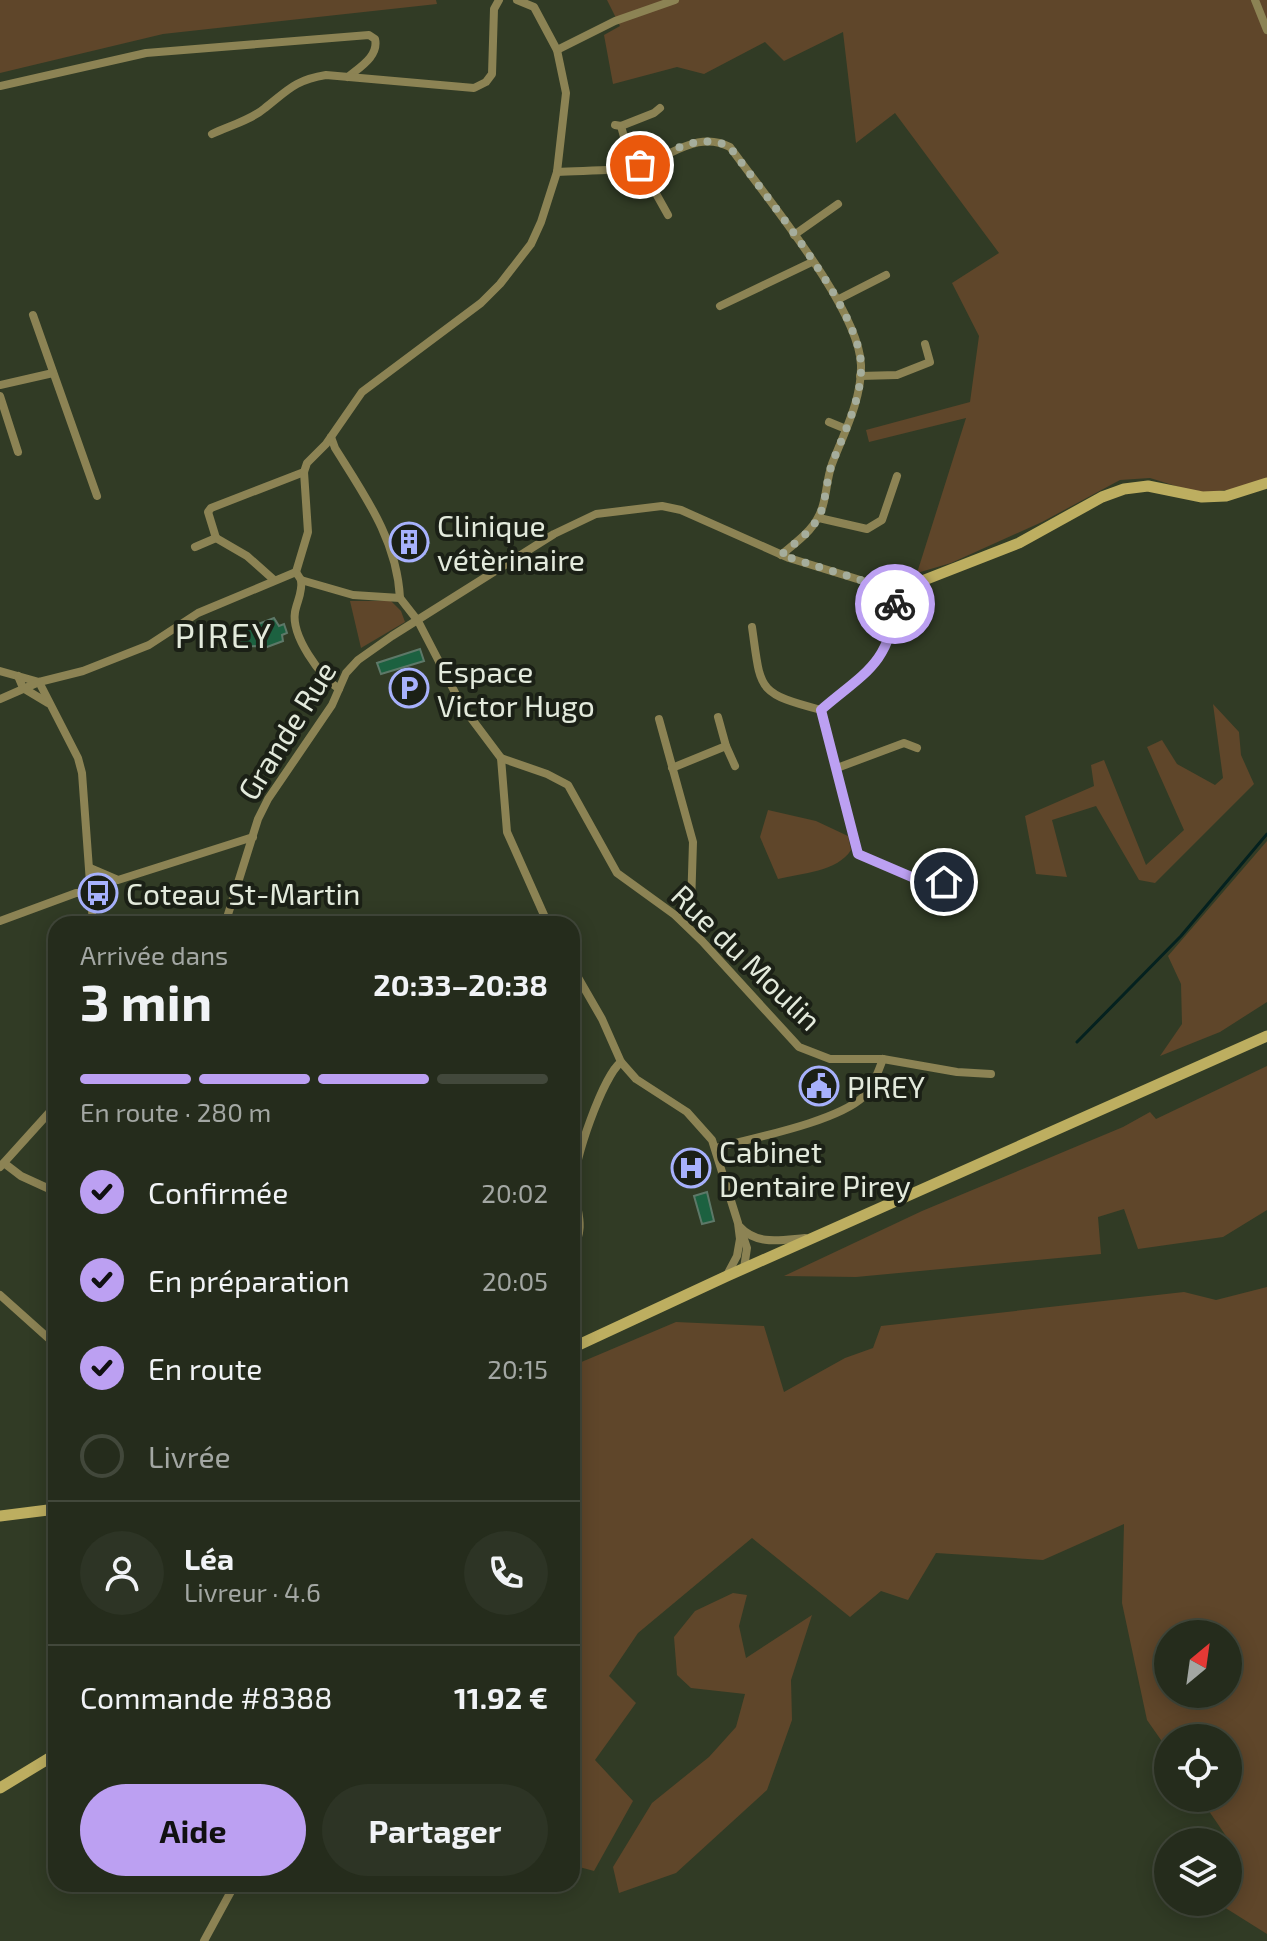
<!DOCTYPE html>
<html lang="fr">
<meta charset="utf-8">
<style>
body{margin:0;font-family:"Exo 2",sans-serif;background:#2d3425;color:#f1f3f6;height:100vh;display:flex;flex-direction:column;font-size:30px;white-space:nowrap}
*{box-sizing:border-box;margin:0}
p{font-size:26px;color:#a3a7a3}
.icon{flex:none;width:44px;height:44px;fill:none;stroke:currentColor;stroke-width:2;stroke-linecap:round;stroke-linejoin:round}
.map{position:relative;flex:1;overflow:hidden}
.side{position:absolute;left:48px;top:916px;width:532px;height:976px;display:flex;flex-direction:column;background:#252c1c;border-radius:24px;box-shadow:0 4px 20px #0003,0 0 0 2px #42483b}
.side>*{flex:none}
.needle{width:52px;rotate:29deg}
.buttons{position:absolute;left:1154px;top:1620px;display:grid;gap:16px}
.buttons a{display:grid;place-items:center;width:88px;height:88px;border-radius:50%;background:#252c1c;box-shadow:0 4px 20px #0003,0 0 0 2px #42483b;font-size:40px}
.pin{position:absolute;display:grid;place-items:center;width:68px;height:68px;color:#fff;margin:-34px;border:4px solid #fff;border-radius:50%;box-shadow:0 2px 8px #0007}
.courier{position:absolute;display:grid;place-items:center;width:80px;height:80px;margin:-40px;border:6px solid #bca0f2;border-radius:50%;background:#fff;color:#222;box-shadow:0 2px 10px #0007}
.summary em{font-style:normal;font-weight:700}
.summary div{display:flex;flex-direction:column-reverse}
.summary{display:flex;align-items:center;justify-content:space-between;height:136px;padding:0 32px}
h1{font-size:52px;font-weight:700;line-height:60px}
.bar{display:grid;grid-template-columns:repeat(4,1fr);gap:12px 8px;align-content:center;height:96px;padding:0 32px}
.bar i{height:10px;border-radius:6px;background:#42483b}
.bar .active{background:#bca0f2}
.bar p{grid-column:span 4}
.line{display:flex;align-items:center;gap:20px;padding:0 32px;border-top:2px solid #42483b}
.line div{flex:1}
.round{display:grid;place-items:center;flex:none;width:84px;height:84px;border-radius:42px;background:#2d3425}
ol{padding:0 32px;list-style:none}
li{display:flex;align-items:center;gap:24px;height:88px}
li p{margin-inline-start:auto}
li .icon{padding:8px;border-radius:50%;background:#bca0f2;color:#111;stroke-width:4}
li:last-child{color:#a3a7a3}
li i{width:44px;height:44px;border:4px solid #42483b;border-radius:50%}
.primary-button{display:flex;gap:16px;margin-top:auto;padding:16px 32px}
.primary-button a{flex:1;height:92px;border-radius:48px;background:#bca0f2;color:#111;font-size:32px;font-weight:700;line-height:92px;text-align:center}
.primary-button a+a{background:#2d3425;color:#f1f3f6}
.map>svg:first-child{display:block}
</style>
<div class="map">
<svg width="1267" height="1941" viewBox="0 0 1267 1941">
<rect width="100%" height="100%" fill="#313b25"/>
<g fill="#5f462a" fill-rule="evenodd">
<path d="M 0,0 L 436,0 L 437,4 L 163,34 L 0,73 Z"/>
<path d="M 607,0 L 1267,0 L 1267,479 L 1237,489 L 1198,493 L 1150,478 L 1120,480 L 1042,522 L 951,563 L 917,573 L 966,418 L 869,442 L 866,430 L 970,402 L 979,336 L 952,283 L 999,253 L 895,113 L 856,143 L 843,32 L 784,61 L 765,42 L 704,74 L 677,67 L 613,84 L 604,35 L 620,26 Z"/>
<path d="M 350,601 L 391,601 L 401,611 L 405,622 L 361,648 Z"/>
<path d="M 1213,704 L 1239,732 L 1241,755 L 1254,784 L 1155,883 L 1139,880 L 1096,806 L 1052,820 L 1067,877 L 1036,874 L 1025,816 L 1094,786 L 1091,765 L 1104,760 L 1146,865 L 1184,830 L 1147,747 L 1162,740 L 1177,764 L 1215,785 L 1223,778 Z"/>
<path d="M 768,810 L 816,821 L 848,836 L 851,850 C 837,872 802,873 778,879 L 760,837 Z"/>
<path d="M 1267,841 L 1267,1002 L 1220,1032 L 1160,1056 L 1182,1024 L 1181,984 L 1168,956 Z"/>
<path d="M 1267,1066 L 1267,1210 L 1223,1237 L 1138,1249 L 1124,1209 L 1098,1217 L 1101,1254 L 856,1277 L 784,1276 L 922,1211 L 1123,1127 L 1150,1112 L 1156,1119 Z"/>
<path d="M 1267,1287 L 1267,1934 L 1216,1902 L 1228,1902 L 1228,1842 L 1224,1842 L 1226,1836 L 1200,1798 L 1228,1798 L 1228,1738 L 1168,1738 L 1168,1750 L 1147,1720 L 1122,1603 L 1124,1524 L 1043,1560 L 936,1553 L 908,1600 L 881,1591 L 850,1617 L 752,1538 L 638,1633 L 609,1676 L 636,1703 L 595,1760 L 633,1801 L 594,1871 L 572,1865 L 572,1366 L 676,1322 L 764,1326 L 784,1392 L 845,1358 L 873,1348 L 881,1326 L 1184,1292 L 1216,1300 ZM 1168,1634 L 1228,1634 L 1228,1694 L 1168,1694 Z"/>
<path d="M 733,1593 L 747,1595 L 739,1626 L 746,1658 L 812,1615 L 791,1680 L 792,1720 L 767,1790 L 676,1873 L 619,1893 L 613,1867 L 652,1803 L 709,1757 L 736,1727 L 745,1694 L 691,1688 L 677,1675 L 674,1637 L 695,1611 Z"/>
</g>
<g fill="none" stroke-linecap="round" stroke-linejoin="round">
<path stroke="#04211f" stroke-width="3" d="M 1077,1042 L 1181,936 L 1267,834"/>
</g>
<g fill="#1c6140" stroke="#5d7868" stroke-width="2">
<path d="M 418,525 L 429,543 L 422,547 L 425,554 L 418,557 L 408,554 L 402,557 L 395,543 L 399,541 L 397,537 Z"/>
<path d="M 274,618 L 279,626 L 284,624 L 287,633 L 282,635 L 283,641 L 259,650 L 256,646 L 242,647 L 237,632 Z"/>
<path d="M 420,649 L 424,661 L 381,674 L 377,663 Z"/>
<path d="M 707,1192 L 714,1221 L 702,1224 L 694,1196 Z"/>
</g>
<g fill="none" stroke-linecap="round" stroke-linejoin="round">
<g stroke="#8c8354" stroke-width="8">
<path d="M 1255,0 L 1267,30"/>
<path d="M 557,50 L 615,21 L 675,0"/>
<path d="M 0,86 L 146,53 L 369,35 L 375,39 C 379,56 360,67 348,77"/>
<path d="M 615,125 L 621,126 L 654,113 L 660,108"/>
<path d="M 621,126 L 632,166"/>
<path d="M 212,134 C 229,126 251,120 265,108 C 288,90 295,80 326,75 L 474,88 L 486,82 L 492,74 L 494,9 L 499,0"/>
<path d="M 640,165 L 668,215"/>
<path d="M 557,172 C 584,170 615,172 641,165 C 672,156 698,130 730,147 C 765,196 859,308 861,365 C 862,399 844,433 832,464 C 827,478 827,491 823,505 C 817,528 799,540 781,555"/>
<path d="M 794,235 L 838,204"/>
<path d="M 839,299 L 886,275"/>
<path d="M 720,306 L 812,262"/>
<path d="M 33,315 L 97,496"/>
<path d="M 860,376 L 897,375 L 930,362 L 925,344"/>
<path d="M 0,385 L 53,373"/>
<path d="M 0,396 L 18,452"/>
<path d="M 829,422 L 846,429"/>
<path d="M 331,437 L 335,448 C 365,496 397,540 400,598"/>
<path d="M 819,518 L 867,529 L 882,520 L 897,476"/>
<path d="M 216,538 L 208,512 L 211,508 L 304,472"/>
<path d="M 216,538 L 247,556 L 274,580"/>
<path d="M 195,547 L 216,538"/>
<path d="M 296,572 L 308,532 L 304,472 L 307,463 L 326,444 L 362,392 L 481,303 L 500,284 L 531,244 L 541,222 L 557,172 L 566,93 L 557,50 L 534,7 L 517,0"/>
<circle cx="896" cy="587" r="13"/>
<path d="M 301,580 C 303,592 297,601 295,612 C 291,636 320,676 339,689"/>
<path d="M 895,600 C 891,664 864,672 821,710 L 858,854 L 928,884 L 944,882"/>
<path d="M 752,627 C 761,690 756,693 821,710"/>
<path d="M 0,671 L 39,682"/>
<path d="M 18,676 L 23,688 L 48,703"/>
<path d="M 39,682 L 78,758 L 82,773 L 93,924"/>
<path d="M 0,699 L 39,682 L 83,671 L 149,645 L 198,613 L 296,572 L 301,580 L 353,595 L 400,598 L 418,621 L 462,706 L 501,758 L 507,832 L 548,924"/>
<path d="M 659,719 L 693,842 L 691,906"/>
<path d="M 726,746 L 735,766"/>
<path d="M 501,758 L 547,774 L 568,785 L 617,873 L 675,915 L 702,941 L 799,1047 L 830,1059 L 883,1059 L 957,1072 L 991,1074"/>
<path d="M 672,768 L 726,746 L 718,717"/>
<path d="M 837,768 L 904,743 L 917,748"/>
<path d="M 90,868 L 118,880 L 253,837"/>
<path d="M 0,921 L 76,893 L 91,893"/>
<path d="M 225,924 L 258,819 L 268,799 L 332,705 L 346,673 L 358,660 L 392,636 L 554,534 L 596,514 L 662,506 L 681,510 L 789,558 L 883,587"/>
<path d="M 572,967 L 602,1019 L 621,1062 L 636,1079 L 687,1112 L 712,1140 L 738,1223 L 740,1239 L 737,1256 L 727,1275"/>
<path d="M 716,1148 C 753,1138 836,1122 863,1097 C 873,1087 878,1072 883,1059"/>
<path d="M 4,1163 L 21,1176 L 56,1192"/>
<path d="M 0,1167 L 56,1105"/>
<path d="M 739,1226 C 757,1246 781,1240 805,1238"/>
<path d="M 741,1230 L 747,1248 L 744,1268"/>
<path d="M 572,1252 C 587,1223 576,1214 574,1185 C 573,1162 603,1076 621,1062"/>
<path d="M 0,1295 L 56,1345"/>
<path d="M 204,1941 L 235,1884"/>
</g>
<g stroke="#bdae60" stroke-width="11">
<path d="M 909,586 L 1019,543 L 1102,497 L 1124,489 L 1148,486 L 1202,497 L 1226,496 L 1267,483"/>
<path d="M 572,1348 L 727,1276 L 1267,1036"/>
<path d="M 0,1516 L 56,1509"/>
<path d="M 0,1788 L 56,1754"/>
</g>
</g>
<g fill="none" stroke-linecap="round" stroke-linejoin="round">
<path stroke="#a5ad9c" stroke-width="8" stroke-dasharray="0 14.4" d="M 640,165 C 669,153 700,131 730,147 C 764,195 860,309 861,365 C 862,399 844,432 832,464 C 827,478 827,490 823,505 C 818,528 798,540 781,555 L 883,587 L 885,594 L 895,600 L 895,604"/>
<path stroke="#bca0f2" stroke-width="10" d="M 895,604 C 891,664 861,675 821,710 L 858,854 L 928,884 L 944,882"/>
</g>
<defs>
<g id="building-ring" transform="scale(2)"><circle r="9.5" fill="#1b2016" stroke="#a7b1fc" stroke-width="1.5"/><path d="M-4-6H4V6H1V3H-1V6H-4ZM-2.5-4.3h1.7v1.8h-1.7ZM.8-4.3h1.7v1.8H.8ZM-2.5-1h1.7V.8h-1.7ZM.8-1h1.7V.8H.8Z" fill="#a7b1fc"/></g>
<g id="parking-ring" transform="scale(2)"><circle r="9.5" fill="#1b2016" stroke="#a7b1fc" stroke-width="1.5"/><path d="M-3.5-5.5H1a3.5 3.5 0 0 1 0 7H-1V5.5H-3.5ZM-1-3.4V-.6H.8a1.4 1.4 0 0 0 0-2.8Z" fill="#a7b1fc"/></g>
<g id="bus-ring" transform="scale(2)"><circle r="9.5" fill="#1b2016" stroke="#a7b1fc" stroke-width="1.5"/><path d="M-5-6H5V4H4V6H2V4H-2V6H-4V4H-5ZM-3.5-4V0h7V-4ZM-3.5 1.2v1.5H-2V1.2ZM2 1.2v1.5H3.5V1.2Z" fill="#a7b1fc"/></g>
<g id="civic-ring" transform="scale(2)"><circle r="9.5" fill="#1b2016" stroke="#a7b1fc" stroke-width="1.5"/><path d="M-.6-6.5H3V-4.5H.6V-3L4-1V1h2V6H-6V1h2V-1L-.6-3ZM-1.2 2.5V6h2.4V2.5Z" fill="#a7b1fc"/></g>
<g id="hospital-ring" transform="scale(2)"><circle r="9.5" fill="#1b2016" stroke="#a7b1fc" stroke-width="1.5"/><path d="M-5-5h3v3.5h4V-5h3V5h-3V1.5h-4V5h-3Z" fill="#a7b1fc"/></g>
</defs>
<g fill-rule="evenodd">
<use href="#building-ring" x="409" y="542"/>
<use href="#parking-ring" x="409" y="688"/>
<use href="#bus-ring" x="98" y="893"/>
<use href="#civic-ring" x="819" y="1086"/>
<use href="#hospital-ring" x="691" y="1168"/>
</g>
<g text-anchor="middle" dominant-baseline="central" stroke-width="8" stroke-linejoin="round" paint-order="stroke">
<g font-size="30" fill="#e3eadc" stroke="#1b2016" text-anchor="start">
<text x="437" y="525">Clinique<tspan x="437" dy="34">vétèrinaire</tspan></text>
<text x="437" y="671">Espace<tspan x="437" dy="34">Victor Hugo</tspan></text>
<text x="126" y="893">Coteau St-Martin</text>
<text x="847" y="1086">PIREY</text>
<text x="719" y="1151">Cabinet<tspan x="719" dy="34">Dentaire Pirey</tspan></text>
</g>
<g font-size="30" fill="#e3eadc" stroke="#1b2016">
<text transform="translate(286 730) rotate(-58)">Grande Rue</text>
<text transform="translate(747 957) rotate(44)">Rue du Moulin</text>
</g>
<g font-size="34" letter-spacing="2" fill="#e3eadc" stroke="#1b2016">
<text x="224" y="634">PIREY</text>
</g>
</g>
</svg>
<div class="buttons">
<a><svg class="needle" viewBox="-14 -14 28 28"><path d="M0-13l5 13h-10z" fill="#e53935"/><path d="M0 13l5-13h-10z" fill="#a3a7a3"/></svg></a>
<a><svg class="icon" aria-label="locate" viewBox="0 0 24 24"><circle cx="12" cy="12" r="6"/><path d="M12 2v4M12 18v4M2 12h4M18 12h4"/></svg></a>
<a><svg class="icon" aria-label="layers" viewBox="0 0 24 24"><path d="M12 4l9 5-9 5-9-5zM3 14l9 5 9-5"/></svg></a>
</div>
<div class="pin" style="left:640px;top:165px;background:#ea580c"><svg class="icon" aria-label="bag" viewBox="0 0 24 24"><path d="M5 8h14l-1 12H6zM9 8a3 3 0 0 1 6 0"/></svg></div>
<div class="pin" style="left:944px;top:882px;background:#1f2937"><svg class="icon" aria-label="home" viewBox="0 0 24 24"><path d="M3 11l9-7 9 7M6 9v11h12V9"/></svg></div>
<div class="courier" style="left:895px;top:604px"><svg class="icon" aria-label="bike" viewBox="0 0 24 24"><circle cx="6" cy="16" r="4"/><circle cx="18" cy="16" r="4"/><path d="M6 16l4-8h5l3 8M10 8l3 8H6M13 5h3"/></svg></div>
<section class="side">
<div class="summary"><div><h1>3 min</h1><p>Arrivée dans</p></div><em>20:33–20:38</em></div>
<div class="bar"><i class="active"></i><i class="active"></i><i class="active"></i><i></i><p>En route · 280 m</p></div>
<ol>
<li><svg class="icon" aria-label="check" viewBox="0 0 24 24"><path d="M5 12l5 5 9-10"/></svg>Confirmée<p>20:02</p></li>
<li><svg class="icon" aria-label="check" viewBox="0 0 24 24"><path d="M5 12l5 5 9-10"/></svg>En préparation<p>20:05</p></li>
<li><svg class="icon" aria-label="check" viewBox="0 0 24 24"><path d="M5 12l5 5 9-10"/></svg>En route<p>20:15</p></li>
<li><i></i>Livrée</li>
</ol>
<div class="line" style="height:144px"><a class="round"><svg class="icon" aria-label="person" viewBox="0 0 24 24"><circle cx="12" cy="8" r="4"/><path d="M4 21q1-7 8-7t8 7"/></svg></a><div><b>Léa</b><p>Livreur · 4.6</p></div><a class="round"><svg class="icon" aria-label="phone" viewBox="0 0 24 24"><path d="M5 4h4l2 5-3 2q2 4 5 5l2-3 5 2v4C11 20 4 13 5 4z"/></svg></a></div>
<div class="line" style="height:104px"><div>Commande #8388</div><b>11.92 €</b></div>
<div class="primary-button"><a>Aide</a><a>Partager</a></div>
</section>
</div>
